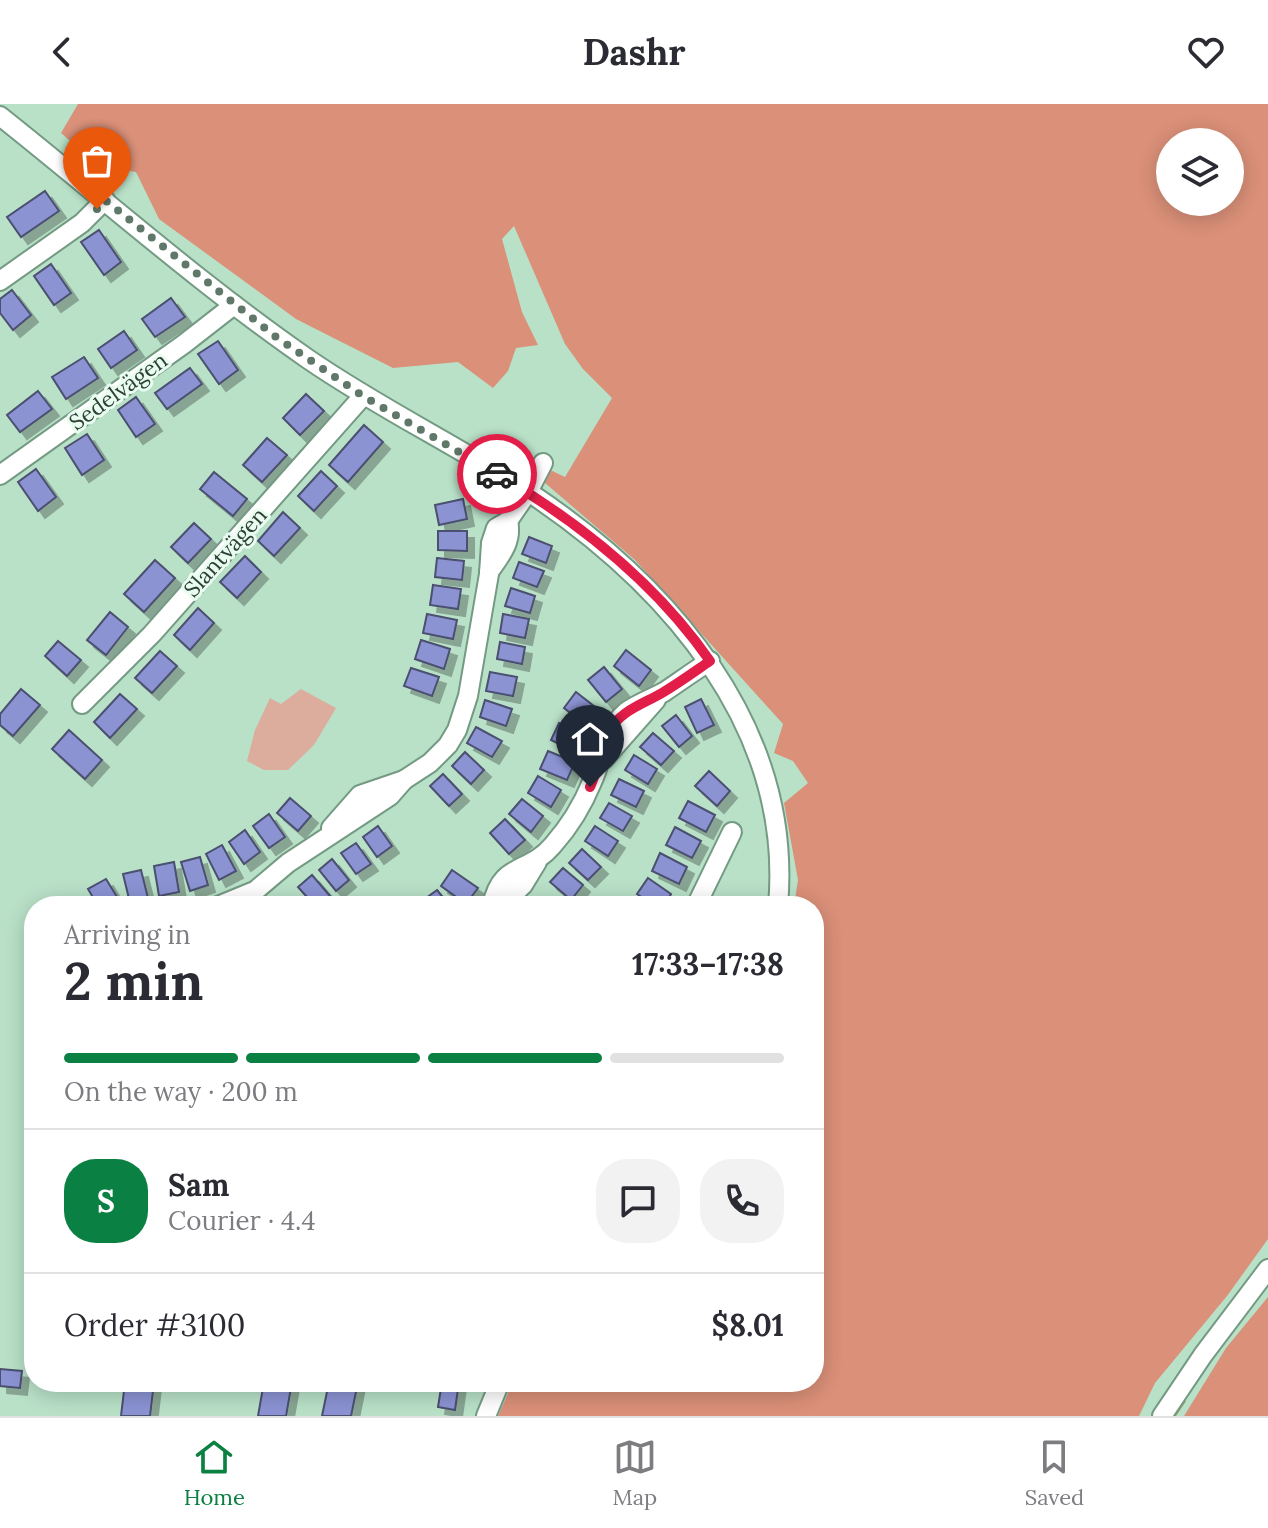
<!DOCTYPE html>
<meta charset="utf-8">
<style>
body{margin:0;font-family:Lora,serif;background:#f2f2f3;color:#2b2b33;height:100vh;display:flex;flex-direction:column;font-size:30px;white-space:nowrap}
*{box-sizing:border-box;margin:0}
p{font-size:26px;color:#7c7c81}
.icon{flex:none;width:44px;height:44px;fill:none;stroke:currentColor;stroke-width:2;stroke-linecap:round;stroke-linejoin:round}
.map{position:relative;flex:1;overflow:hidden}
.side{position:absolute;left:24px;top:792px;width:800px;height:496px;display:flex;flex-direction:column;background:#fff;border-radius:32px;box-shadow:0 4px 20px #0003}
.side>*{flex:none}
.tools{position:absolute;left:1156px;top:24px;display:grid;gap:16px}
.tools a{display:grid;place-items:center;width:88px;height:88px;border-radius:50%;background:#fff;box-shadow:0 4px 20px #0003;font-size:40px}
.pin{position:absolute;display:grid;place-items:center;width:68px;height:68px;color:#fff;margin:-82px -34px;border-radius:50% 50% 50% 0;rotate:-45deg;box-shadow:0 0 8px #0007}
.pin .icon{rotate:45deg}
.courier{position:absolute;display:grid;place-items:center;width:80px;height:80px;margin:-40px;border:6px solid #e11d48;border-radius:50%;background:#fff;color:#222;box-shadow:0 2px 10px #0007}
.headline em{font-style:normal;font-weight:800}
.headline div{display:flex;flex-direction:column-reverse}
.headline{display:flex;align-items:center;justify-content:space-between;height:136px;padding:0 40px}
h1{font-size:52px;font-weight:800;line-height:60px}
.bar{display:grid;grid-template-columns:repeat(4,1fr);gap:12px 8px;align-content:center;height:96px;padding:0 40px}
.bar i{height:10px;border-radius:6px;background:#e1e1e2}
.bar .current{background:#0b8043}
.bar p{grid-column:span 4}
.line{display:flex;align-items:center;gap:20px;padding:0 40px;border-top:2px solid #e1e1e2}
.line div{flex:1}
.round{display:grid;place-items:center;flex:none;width:84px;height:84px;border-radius:32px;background:#f2f2f3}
header{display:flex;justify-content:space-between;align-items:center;height:104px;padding:0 40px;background:#fff;font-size:36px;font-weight:800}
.menu{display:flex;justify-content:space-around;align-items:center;height:112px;border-top:2px solid #e1e1e2;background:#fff;font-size:22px;color:#7c7c81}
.menu a{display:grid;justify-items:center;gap:4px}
.menu .current{color:#0b8043}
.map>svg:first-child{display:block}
</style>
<header><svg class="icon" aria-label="back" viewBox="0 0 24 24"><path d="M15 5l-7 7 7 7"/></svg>Dashr<svg class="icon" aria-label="heart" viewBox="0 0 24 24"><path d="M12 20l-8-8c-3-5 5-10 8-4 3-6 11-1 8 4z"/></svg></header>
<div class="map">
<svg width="1268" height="1312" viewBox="0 0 1268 1312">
<defs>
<filter id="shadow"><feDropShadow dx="7" dy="7" stdDeviation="0" flood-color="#0004"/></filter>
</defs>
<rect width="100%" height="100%" fill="#b9e1c8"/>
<path fill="#dcac9d" d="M 301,585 L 336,604 L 314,641 L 288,666 L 264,666 L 247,657 L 255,626 L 270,594 L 281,600 Z"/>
<g fill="#da9079" fill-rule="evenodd">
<path d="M 78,0 L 1268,0 L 1268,1135 L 1227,1192 L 1155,1279 L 1139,1312 L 498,1312 L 513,1278 L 814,1278 L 814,802 L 794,802 L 798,776 L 784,699 L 808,679 L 793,657 L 774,649 L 783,620 L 635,456 L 538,373 L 544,363 L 565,373 L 612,294 L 583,265 L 565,240 L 514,122 L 502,135 L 522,208 L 538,241 L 516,244 L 508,267 L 493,284 L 458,258 L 393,264 L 296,215 L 159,115 L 136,68 L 99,62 L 61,29 ZM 1170,38 L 1230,38 L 1230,98 L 1170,98 Z"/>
<path d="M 1268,1193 L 1268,1312 L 1184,1312 L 1226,1244 Z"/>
</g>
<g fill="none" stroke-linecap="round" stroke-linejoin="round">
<path stroke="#a3954c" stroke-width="5" d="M 1173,1312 L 1183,1297"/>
</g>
<g fill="#8b93d3" stroke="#4b4f6f" stroke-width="2" filter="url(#shadow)">
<path d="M 45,87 L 59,107 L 21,133 L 7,113 Z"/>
<path d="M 99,126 L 121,158 L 104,171 L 81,138 Z"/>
<path d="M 51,160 L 71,189 L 54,201 L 34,172 Z"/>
<path d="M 12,186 L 31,211 L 13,226 L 0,209 L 0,195 Z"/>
<path d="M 171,194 L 185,213 L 155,233 L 142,215 Z"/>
<path d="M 124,227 L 137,246 L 111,264 L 98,245 Z"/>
<path d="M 218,237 L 238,266 L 219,280 L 198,250 Z"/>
<path d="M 84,253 L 98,274 L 66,295 L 52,273 Z"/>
<path d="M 190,264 L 202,280 L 167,305 L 155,289 Z"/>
<path d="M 38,287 L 52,305 L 20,328 L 7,311 Z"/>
<path d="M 306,290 L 324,307 L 300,331 L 283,314 Z"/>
<path d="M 136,293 L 155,320 L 136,333 L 118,306 Z"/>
<path d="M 364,321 L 383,338 L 348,378 L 329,361 Z"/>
<path d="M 87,330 L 104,356 L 82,371 L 65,344 Z"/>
<path d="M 267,334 L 287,351 L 262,378 L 243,361 Z"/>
<path d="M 36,365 L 56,393 L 38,407 L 18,378 Z"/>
<path d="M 321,367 L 337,382 L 314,407 L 298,392 Z"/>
<path d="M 214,368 L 247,395 L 233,412 L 200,385 Z"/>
<path d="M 463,395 L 467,415 L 439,421 L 435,401 Z"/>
<path d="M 283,408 L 300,424 L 274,452 L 258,437 Z"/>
<path d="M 194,419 L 211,435 L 188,459 L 171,443 Z"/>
<path d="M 438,427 L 467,427 L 467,447 L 438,446 Z"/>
<path d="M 529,433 L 552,442 L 546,459 L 522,450 Z"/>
<path d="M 245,452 L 261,468 L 237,494 L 220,478 Z"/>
<path d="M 437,454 L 464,457 L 462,476 L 435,473 Z"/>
<path d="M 155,456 L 175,474 L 144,508 L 124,490 Z"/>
<path d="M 519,458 L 544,467 L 537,483 L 513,474 Z"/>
<path d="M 433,481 L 461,485 L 458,505 L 430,501 Z"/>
<path d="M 511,484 L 535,492 L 530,509 L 505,502 Z"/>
<path d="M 198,504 L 214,519 L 190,546 L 174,531 Z"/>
<path d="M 110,508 L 128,523 L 106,551 L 87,536 Z"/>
<path d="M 427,510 L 457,516 L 453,535 L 423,529 Z"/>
<path d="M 503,510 L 529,515 L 525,534 L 500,529 Z"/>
<path d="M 421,536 L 450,545 L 444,565 L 415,555 Z"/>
<path d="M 58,537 L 81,556 L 67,572 L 45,552 Z"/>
<path d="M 500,538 L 525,543 L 522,560 L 497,555 Z"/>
<path d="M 626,546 L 651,566 L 639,582 L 614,562 Z"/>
<path d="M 160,547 L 177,562 L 152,589 L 135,574 Z"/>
<path d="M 604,563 L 622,585 L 606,598 L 588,576 Z"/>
<path d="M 411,564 L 439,573 L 432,592 L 404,582 Z"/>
<path d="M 490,568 L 517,573 L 513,592 L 486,587 Z"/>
<path d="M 21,585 L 40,601 L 13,632 L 0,621 L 0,610 Z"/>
<path d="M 576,588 L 599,606 L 587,622 L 564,604 Z"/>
<path d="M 120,590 L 137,605 L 110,634 L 94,618 Z"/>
<path d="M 701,595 L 714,621 L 697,629 L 685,603 Z"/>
<path d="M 485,596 L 512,605 L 506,622 L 480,613 Z"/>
<path d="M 676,611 L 692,632 L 679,643 L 662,622 Z"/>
<path d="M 559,619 L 586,632 L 577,649 L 551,636 Z"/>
<path d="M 476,623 L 502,637 L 492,653 L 467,639 Z"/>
<path d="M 69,626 L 102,656 L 85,675 L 52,645 Z"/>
<path d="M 653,629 L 674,647 L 661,661 L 640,643 Z"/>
<path d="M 548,647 L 575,658 L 567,676 L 540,665 Z"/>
<path d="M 465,648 L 484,666 L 471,680 L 452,662 Z"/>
<path d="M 634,651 L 657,665 L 648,680 L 625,666 Z"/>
<path d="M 709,667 L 730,687 L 717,702 L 695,682 Z"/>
<path d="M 443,670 L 462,690 L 449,702 L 430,682 Z"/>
<path d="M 538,672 L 561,686 L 551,703 L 528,689 Z"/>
<path d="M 619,675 L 644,687 L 636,703 L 611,691 Z"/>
<path d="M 290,694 L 311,712 L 298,727 L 277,709 Z"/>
<path d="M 522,695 L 543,712 L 531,728 L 509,710 Z"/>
<path d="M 688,697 L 715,711 L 706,728 L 679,714 Z"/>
<path d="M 609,699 L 632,712 L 623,727 L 600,714 Z"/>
<path d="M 269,710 L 285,733 L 269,744 L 253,722 Z"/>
<path d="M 505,715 L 525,736 L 509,750 L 490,729 Z"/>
<path d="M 378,722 L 392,742 L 377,753 L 363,733 Z"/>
<path d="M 595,722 L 618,737 L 608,752 L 585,737 Z"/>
<path d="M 675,723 L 701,737 L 692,754 L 666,741 Z"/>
<path d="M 245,726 L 260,748 L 244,760 L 229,738 Z"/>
<path d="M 356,739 L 371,760 L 356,770 L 341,749 Z"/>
<path d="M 222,741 L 236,767 L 219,776 L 206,750 Z"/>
<path d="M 582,745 L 601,763 L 588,776 L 569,759 Z"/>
<path d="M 660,749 L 687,763 L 679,780 L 652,767 Z"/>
<path d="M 200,753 L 208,781 L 190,787 L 181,758 Z"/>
<path d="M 332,755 L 349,776 L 336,787 L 319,766 Z"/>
<path d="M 174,758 L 179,788 L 159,792 L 154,762 Z"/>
<path d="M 563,764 L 583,781 L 571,796 L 550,778 Z"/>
<path d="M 141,766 L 148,794 L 130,799 L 123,770 Z"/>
<path d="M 452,766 L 478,784 L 466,800 L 441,782 Z"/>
<path d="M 312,771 L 330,792 L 318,802 L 315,802 L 298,783 Z"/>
<path d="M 648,774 L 671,790 L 663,802 L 655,802 L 637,790 Z"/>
<path d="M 106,775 L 122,801 L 119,802 L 98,802 L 88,785 Z"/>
<path d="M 437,786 L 450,802 L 426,802 L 422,797 Z"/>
<path d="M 34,1200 L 34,1260 L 28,1260 Z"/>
<path d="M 0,1265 L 22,1267 L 20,1284 L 0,1282 Z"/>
<path d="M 125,1278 L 154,1278 L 150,1312 L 121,1312 Z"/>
<path d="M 264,1278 L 292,1278 L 286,1312 L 258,1312 Z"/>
<path d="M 329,1278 L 358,1278 L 351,1312 L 322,1312 Z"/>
<path d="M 442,1278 L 459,1278 L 455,1306 L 438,1303 Z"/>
</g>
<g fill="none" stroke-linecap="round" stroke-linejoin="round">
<g stroke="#749a83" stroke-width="22">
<g id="minor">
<path d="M 0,12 C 102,93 201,181 308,255 C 379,304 458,342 530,389 C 669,482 794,624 778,802"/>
<path d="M 0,177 L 82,119 L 105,96"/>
<path d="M 0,371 L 184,240 L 234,201"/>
<path d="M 489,468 C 500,452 513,438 508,417"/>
<path d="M 82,600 L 152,530 L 363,292"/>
<path d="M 604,655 L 656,596"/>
<path d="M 331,724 L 360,691 L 404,676"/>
<path d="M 218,802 L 252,788"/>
<path d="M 244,802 L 255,787 L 288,759 L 390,692 L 404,676 L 430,659 L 448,641 L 457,626 L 468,592 L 489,470 L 491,439 L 496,424 L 508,417 L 528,388 L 543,359"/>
<path d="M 492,802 C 501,757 528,771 553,741 C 569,723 583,700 592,678 C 604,652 603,628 626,608 C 638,599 651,595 664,588 C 679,578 694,567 710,557"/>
<path d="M 501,802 L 523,781 L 537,758"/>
<path d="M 696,802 L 732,728"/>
<path d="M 486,1312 L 500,1278"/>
<path d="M 1162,1312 L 1203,1251 L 1268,1165"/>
</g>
</g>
<use href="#minor" stroke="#fff" stroke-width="18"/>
</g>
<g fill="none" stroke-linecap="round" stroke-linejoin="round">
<path stroke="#5f7869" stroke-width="8" stroke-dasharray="0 14.4" d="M 97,105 L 105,96 L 276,233 L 363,292 L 497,370"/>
<path stroke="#e11d48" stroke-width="10" d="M 497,370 C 579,418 655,478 710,557 C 694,568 679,579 662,589 C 643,600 619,607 608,629 C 601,644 598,666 590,683"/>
</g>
<g text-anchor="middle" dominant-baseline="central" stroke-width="6" stroke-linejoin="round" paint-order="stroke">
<g font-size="22" fill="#2f3f36" stroke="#e8fcf0">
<text transform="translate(118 287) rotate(-36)">Sedelvägen</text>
<text transform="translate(225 448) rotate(-48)">Slantvägen</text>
</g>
</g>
</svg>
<div class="tools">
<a><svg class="icon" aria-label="layers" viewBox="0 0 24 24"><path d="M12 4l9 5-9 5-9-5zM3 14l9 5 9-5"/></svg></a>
</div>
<div class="pin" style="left:97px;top:105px;background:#ea580c"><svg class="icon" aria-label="bag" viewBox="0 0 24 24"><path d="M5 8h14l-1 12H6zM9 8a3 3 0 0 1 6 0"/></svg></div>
<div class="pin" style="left:590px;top:683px;background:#1f2937"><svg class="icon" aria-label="home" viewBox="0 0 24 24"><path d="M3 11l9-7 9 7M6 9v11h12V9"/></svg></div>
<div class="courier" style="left:497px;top:370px"><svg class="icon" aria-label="car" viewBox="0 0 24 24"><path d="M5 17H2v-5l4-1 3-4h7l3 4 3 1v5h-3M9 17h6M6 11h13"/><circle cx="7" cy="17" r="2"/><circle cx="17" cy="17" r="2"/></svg></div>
<section class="side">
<div class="headline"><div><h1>2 min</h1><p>Arriving in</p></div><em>17:33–17:38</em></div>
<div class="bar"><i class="current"></i><i class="current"></i><i class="current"></i><i></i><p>On the way · 200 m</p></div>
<div class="line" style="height:144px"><b class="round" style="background:#0b8043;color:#fff">S</b><div><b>Sam</b><p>Courier · 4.4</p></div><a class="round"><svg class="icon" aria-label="chat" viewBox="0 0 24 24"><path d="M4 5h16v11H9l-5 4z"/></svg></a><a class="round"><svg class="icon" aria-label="phone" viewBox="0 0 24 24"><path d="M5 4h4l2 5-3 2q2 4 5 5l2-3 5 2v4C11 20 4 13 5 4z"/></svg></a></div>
<div class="line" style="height:104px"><div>Order #3100</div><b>$8.01</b></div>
</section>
</div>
<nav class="menu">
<a class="current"><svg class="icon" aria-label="home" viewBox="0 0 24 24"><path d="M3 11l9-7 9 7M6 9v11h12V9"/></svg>Home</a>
<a><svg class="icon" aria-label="map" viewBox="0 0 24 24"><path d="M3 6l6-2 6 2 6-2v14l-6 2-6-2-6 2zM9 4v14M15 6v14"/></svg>Map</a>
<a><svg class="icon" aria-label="saved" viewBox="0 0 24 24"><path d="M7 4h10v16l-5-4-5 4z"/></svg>Saved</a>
</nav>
